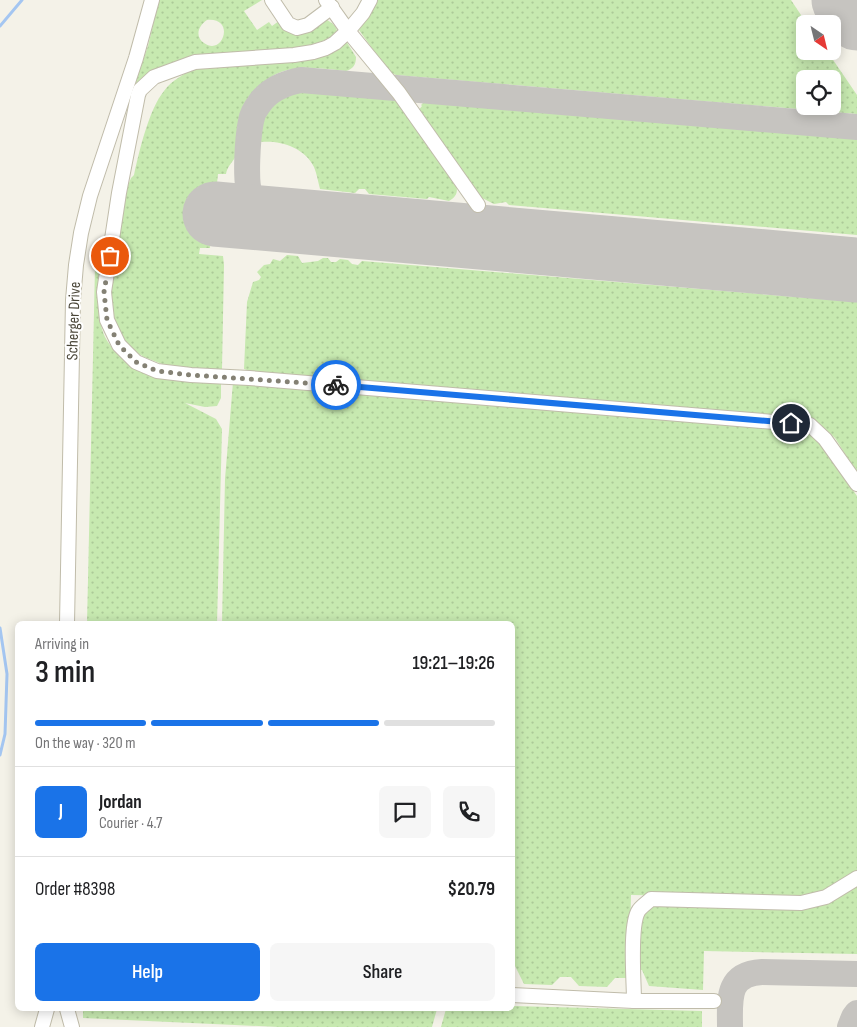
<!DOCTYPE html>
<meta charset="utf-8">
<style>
body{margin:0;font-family:"Sofia Sans Condensed",sans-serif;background:#f6f6f6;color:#202124;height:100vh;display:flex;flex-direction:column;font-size:19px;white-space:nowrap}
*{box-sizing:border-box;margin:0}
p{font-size:16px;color:#757577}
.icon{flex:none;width:28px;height:28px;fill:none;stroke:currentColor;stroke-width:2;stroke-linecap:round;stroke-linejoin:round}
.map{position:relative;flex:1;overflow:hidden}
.details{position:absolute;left:15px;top:621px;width:500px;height:390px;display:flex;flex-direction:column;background:#fff;border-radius:8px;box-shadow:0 2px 12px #0003}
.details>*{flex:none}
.needle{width:32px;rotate:145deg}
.tools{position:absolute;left:796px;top:15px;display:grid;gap:10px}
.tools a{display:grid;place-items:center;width:45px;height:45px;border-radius:8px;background:#fff;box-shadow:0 2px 12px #0003;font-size:25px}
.pin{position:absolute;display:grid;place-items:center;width:42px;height:42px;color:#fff;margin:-21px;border:2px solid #fff;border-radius:50%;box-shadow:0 1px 5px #0007}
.courier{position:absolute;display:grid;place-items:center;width:50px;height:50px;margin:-25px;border:4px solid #1a73e8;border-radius:50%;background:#fff;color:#222;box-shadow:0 1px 6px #0007}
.head em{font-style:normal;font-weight:600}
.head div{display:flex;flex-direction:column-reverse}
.head{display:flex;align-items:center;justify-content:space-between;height:85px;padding:0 20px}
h1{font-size:32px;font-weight:600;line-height:38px}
.bar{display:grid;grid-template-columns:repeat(4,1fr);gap:8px 5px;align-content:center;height:60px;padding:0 20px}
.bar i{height:6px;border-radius:4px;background:#e0e0e0}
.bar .selected{background:#1a73e8}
.bar p{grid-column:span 4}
.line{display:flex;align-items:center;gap:12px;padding:0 20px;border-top:1px solid #e0e0e0}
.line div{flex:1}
.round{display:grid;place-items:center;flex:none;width:52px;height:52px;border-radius:8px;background:#f6f6f6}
.cta{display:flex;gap:10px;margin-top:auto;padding:10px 20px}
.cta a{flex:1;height:58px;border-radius:8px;background:#1a73e8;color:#fff;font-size:20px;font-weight:600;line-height:58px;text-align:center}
.cta a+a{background:#f6f6f6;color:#202124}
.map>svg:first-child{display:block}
</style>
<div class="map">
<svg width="857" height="1027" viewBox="0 0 857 1027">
<defs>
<pattern id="grass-dots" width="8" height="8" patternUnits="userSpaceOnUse" patternTransform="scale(1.25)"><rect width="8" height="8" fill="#c7e9b0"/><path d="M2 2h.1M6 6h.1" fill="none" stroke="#acc998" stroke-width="1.8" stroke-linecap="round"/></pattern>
</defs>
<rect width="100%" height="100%" fill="#f4f2e8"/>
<g fill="url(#grass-dots)" fill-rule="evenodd">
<path d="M 159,0 L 262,0 L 244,11 L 257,30 L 269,22 L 272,26 L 279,21 L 327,20 C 332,23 336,25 337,31 C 330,41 315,43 304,47 L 187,59 L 166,65 L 152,73 L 134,87 L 148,46 ZM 207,20 C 236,17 223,57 204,43 C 194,36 199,25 207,20 Z"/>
<path d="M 375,0 L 791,0 L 807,24 L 805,24 L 805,51 L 827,51 L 857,95 L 857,114 L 396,75 L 389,72 L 359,30 L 372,8 ZM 805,79 L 832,79 L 832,106 L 805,106 Z"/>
<path d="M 346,41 L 356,57 C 356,65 353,69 346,71 C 332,70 317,67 303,68 C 274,68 249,88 241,116 C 239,125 238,134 238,143 C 238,146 238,151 237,154 C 234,161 227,166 226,174 L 218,174 L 210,248 L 200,248 L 199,254 L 223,256 L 224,265 L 222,369 L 196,369 L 167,366 L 144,357 L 131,349 L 121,337 L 115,325 L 109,296 L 125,193 L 131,178 L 134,175 C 139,152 149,109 164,91 C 172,80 184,74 196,68 Z"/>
<path d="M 305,88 L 394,96 L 453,179 L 452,181 L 455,184 L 456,184 C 458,192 457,196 449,201 L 429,197 L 427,199 L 369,194 L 365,189 L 359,189 L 355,193 L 320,189 C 318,182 317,174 314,167 C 304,147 280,140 260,142 C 253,112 276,90 305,88 Z"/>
<path d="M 427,99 L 729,124 L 730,127 L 734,128 L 736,124 L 857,135 L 857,235 L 509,205 L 506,202 L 494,204 L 482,198 L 417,112 L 422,106 L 421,105 Z"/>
<path d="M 109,222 C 105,254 91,307 105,337 C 111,348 119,356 128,363 L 221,383 L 221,398 L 217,406 L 205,407 L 185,403 L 216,419 L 222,429 L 217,624 L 87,624 L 95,267 Z"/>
<path d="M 287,255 L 298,256 L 302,263 L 318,261 L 323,258 L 328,258 L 331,262 L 336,262 L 340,259 L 348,260 L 352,264 L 358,265 L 362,261 L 857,302 L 857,473 L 835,438 L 819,423 L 803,417 L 255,373 L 244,369 L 247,302 L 253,282 L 259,280 L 261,277 L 257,272 L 264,265 L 270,264 L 273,259 L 280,261 Z"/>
<path d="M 233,382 L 805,430 L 816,437 L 857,496 L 857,872 L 822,894 L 808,898 L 631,895 L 629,978 L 615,978 L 607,987 L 579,986 L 571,977 L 560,977 L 552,985 L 524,984 L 512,960 L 512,624 L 222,624 L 225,479 Z"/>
<path d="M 857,883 L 857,954 L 704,951 L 703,990 L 649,986 L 642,970 L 639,970 L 639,921 L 645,912 L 651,907 L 660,904 L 805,908 Z"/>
<path d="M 513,1006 L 702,1011 L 702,1027 L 441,1027 L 446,1009 L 512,1009 Z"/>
<path d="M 83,1009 L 437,1009 L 432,1027 L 279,1027 L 83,1018 Z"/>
</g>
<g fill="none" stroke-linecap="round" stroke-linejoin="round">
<g stroke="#a4c6f1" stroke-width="3">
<path d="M 0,26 L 22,0"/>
<path d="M 0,628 L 7,674 L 5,734 L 0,755"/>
</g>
<g stroke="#c6c4c0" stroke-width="26">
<path d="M 276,219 C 266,214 256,208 251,197 C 244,184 248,136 251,121 C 252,115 255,109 259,104 C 269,89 285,83 301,80 L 857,127"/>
<path d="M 730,1027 C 730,1000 726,974 762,972 L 857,974"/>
<path d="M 850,1027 L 854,1017 L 857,1013"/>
</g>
<g stroke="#c6c4c0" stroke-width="65">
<path d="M 844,0 L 857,18"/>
<path d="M 215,214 L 857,270"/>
</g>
<g stroke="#c0bcaa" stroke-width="16">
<g id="minor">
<path d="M 272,0 L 288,24 L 297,28 L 308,25 L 332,7"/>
<path d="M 326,0 L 348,31 L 399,93 L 478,205"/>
<path d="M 370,0 L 363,13 L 348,31 L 335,43 L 326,48 L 313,52 L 294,55 L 195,62 L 154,77 L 140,90 L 138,95 L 119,193 L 104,292 L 107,320 L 119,345 L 136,362 L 157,371 L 191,375 L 249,378 L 810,425 L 825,439 L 857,484"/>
<path d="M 67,624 L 73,300 L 76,265 L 81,233 L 90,196 L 136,58 L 152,0"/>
<path d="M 512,995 L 634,1001 L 714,1001"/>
<path d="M 634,1001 C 634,981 629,924 639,910 C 642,906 648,902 651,899 L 801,903 L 826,897 L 857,878"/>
<path d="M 67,1009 L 72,1027"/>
<path d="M 42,1027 L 47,1009"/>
</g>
</g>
<use href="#minor" stroke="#fff" stroke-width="14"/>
</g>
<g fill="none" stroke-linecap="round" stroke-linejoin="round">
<path stroke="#848174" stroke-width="5" stroke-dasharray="0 9" d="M 110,256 L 104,292 L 107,320 L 119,345 L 136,362 L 157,371 L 191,375 L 336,385"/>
<path stroke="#1a73e8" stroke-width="6" d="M 336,385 L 791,423"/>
</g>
<g text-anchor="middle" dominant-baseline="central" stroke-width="4" stroke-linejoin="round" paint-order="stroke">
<g font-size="16" fill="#484436" stroke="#fff">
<text transform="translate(74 321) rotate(-88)">Scherger Drive</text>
</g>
</g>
</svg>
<div class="tools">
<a><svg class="needle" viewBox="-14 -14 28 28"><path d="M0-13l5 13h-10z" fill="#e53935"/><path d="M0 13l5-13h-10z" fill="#757577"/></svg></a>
<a><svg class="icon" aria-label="locate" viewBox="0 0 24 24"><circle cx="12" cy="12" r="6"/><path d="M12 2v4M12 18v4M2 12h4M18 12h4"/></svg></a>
</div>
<div class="pin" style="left:110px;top:256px;background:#ea580c"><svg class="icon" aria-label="bag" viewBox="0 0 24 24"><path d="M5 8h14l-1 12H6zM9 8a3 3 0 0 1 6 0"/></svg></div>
<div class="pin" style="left:791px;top:423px;background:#1f2937"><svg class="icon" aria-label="home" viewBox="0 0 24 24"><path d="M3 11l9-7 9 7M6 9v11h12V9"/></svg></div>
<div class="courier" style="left:336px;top:385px"><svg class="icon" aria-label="bike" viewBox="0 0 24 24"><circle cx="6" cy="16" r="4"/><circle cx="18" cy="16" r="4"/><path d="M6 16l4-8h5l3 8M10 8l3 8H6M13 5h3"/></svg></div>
<section class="details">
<div class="head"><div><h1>3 min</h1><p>Arriving in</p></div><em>19:21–19:26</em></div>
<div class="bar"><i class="selected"></i><i class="selected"></i><i class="selected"></i><i></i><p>On the way · 320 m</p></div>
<div class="line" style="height:90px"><b class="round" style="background:#1a73e8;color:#fff">J</b><div><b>Jordan</b><p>Courier · 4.7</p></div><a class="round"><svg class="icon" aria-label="chat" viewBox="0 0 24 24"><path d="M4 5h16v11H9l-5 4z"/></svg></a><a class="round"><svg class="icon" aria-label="phone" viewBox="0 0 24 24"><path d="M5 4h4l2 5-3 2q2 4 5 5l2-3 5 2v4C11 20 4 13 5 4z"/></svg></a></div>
<div class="line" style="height:65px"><div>Order #8398</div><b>$20.79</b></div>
<div class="cta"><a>Help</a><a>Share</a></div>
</section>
</div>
